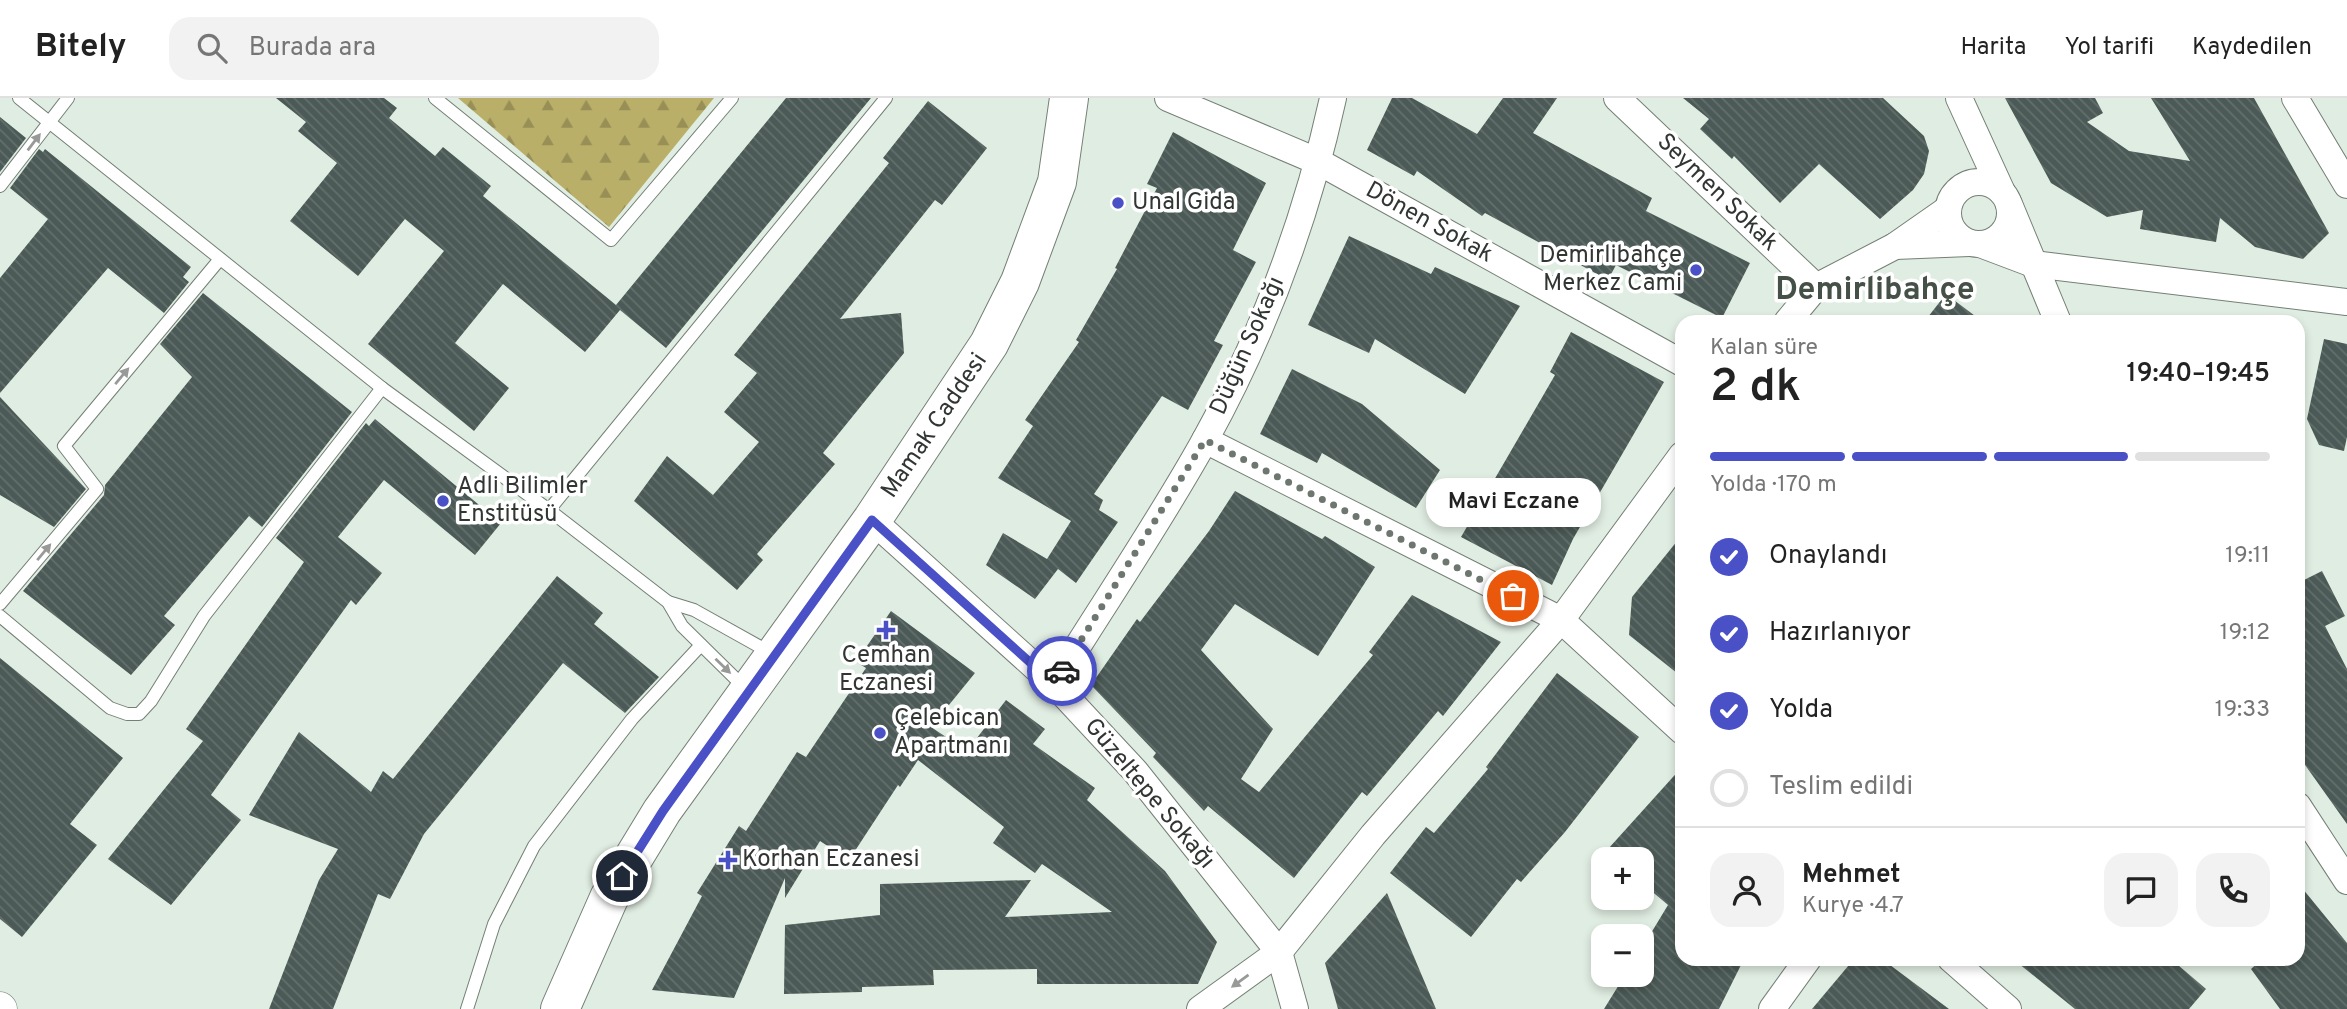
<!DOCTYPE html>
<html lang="tr">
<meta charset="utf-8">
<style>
body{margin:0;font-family:Overpass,sans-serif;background:#f2f2f2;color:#222;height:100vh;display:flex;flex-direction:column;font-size:26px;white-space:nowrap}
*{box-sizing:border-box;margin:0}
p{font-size:23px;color:#767676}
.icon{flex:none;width:38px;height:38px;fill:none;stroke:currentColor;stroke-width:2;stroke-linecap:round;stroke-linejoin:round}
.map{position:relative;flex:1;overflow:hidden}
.panel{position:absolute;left:1675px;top:217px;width:630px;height:651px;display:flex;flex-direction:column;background:#fff;border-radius:21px;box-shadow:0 4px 10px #0003}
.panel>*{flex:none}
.buttons{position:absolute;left:1591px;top:749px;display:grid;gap:14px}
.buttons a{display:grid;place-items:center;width:63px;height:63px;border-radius:14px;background:#fff;box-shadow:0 4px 10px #0003;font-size:35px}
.pin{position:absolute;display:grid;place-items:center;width:60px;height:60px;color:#fff;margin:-30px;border:4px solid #fff;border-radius:50%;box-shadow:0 2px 7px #0007}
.courier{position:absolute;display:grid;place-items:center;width:70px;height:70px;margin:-35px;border:5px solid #4a51c7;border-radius:50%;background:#fff;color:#222;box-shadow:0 2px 9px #0007}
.bubble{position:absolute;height:49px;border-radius:21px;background:#fff;box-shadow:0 4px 10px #0003;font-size:23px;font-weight:600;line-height:49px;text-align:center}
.overview em{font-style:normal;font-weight:600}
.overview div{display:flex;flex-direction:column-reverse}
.overview{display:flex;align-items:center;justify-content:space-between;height:119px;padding:0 35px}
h1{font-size:46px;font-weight:600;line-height:52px}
.bar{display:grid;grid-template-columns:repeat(4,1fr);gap:10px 7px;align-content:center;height:84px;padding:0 35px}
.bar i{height:9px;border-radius:5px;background:#e0e0e0}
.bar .active{background:#4a51c7}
.bar p{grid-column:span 4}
.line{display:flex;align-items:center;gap:18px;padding:0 35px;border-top:2px solid #e0e0e0}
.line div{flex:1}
.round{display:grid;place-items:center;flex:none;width:74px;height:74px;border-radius:21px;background:#f2f2f2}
ol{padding:0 35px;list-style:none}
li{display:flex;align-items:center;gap:21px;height:77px}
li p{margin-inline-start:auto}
li .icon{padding:7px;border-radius:50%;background:#4a51c7;color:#fff;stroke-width:4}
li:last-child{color:#767676}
li i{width:38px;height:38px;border:4px solid #e0e0e0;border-radius:50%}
header{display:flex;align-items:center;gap:42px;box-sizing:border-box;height:98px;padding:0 35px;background:#fff;border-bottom:2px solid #e0e0e0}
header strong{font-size:33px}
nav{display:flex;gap:38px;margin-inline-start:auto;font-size:24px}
.search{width:490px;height:63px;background:#f2f2f2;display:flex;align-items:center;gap:18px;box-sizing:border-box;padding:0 24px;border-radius:21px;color:#767676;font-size:26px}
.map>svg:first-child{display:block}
</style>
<header>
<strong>Bitely</strong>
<div class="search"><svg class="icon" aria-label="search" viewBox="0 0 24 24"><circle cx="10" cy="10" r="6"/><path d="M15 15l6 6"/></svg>Burada ara</div>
<nav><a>Harita</a><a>Yol tarifi</a><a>Kaydedilen</a></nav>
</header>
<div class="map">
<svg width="2347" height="911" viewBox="0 0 2347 911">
<defs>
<pattern id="forest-firs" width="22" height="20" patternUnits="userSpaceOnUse" patternTransform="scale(1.75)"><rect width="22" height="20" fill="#baaf68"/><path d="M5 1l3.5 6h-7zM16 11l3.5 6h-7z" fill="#988f56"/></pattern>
<pattern id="building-back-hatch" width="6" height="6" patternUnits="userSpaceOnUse" patternTransform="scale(1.75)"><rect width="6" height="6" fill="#4b5a56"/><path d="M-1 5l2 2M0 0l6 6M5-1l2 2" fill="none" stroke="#636f6c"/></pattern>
</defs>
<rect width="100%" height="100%" fill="#e0ede2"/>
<path fill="url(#forest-firs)" d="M 458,0 L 714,0 L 609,129 Z"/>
<g fill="url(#building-back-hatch)">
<path d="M 276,0 L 384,0 L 397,10 L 389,20 L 435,58 L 443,49 L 491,88 L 483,98 L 616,207 L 786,0 L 871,0 L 666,250 L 620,212 L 585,254 L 503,186 L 455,245 L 509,290 L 474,333 L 368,246 L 444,153 L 405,121 L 358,178 L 290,123 L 337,65 L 298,33 L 306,24 Z"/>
<path d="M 1392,0 L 1412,0 L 1477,36 L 1503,0 L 1557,0 L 1533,35 L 1652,100 L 1646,113 L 1750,165 L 1722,220 L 1616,167 L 1608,182 L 1485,115 L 1482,118 L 1417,73 L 1414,78 L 1367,52 Z"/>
<path d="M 1683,0 L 1883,0 L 1924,38 L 1929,53 L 1924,76 L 1913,92 L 1880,121 L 1819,66 L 1780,105 L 1734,58 L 1732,61 L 1700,31 L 1709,21 Z"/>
<path d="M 2005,0 L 2095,0 L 2103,15 L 2087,24 L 2129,53 L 2190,63 L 2151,0 L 2254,0 L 2329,135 L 2303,161 L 2255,149 L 2220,120 L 2216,144 L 2140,131 L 2143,112 L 2107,119 L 2051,85 Z"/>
<path d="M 928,3 L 987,50 L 942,107 L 935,102 L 840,221 L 901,215 L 904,255 L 823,355 L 835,366 L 757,456 L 763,462 L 737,492 L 634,403 L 667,358 L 713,397 L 759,344 L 724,314 L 757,275 L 734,257 L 889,65 L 883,60 Z"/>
<path d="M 0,19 L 26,40 L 0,74 Z"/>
<path d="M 1173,34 L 1266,85 L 1233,152 L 1256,164 L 1214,243 L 1223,247 L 1188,312 L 1162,298 L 1094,396 L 1103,402 L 1099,412 L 1118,424 L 1076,485 L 1058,471 L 1035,501 L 986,467 L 1003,435 L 1047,461 L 1071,423 L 998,380 L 1033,328 L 1025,322 L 1079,244 L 1076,242 L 1117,171 L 1115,170 L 1157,90 L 1147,86 Z"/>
<path d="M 39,51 L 43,54 L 45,51 L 191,169 L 183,179 L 189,184 L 164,215 L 108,170 L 0,295 L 0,180 L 48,121 L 10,90 Z"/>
<path d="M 1349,138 L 1431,176 L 1435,169 L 1520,208 L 1465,296 L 1375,241 L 1369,255 L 1308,227 Z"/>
<path d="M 203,195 L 352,314 L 262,429 L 249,418 L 164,518 L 175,527 L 131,577 L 23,493 L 104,397 L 105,387 L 192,279 L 160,246 Z"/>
<path d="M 1946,196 L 1983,224 L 1924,224 Z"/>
<path d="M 1571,234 L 1664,284 L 1573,441 L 1552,487 L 1461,439 L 1555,277 L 1550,274 Z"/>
<path d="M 2324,241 L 2347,246 L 2347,339 L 2344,353 L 2319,347 L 2307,321 Z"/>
<path d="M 1292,271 L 1362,306 L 1440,372 L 1416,410 L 1322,355 L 1317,365 L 1260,336 Z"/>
<path d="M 0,299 L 86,391 L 54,429 L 0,397 Z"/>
<path d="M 375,321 L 501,425 L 475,457 L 384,382 L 338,439 L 382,475 L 356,507 L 351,502 L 211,697 L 241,722 L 171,807 L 108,761 L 203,643 L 186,631 L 304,464 L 276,440 L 366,325 L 369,328 Z"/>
<path d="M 1235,393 L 1322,441 L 1325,438 L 1375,469 L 1318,558 L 1235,506 L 1201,552 L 1273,631 L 1241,681 L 1259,694 L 1373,557 L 1369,554 L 1412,497 L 1501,544 L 1443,618 L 1438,613 L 1367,698 L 1362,694 L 1294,780 L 1208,708 L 1204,713 L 1153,659 L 1156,655 L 1091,587 L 1137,521 L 1140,524 L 1209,433 Z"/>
<path d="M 1682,437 L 1682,579 L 1629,537 L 1632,499 Z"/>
<path d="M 2322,473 L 2345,518 L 2325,528 L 2347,571 L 2347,726 L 2298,657 L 2298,485 Z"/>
<path d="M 557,478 L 603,515 L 594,526 L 659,579 L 625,615 L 563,565 L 424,736 L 390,801 L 378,796 L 333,911 L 269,911 L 319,782 L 338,751 L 249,717 L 299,634 L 371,694 L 383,673 L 393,681 Z"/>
<path d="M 891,513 L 975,575 L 931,629 L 967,653 L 1006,602 L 1045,631 L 1033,646 L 1095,690 L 1087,702 L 1165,773 L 1217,844 L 1198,886 L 1037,886 L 1037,871 L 933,872 L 934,887 L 862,889 L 862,894 L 784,896 L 785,827 L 880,817 L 880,786 L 1031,782 L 1005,819 L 1112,814 L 1042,766 L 1035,775 L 993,745 L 1004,729 L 918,662 L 900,689 L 898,687 L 849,762 L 820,743 L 785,800 L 785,780 L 734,900 L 652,892 L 702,798 L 697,795 L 739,728 L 746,733 L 797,654 L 806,659 L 866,570 L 856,564 Z"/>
<path d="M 0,560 L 123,660 L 70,726 L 97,747 L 22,839 L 0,821 Z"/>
<path d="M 1557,575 L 1639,639 L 1565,734 L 1521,784 L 1517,781 L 1471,839 L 1390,775 L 1426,729 L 1434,735 L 1488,671 L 1486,669 Z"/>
<path d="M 1682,669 L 1682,861 L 1744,861 L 1719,911 L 1604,911 L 1625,877 L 1642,877 L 1642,850 L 1668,807 L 1642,785 L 1642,761 L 1599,761 Z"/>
<path d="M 2298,785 L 2347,845 L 2347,911 L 2280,911 L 2251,871 L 2262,861 L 2298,861 Z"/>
<path d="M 1387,795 L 1436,911 L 1338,911 L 1325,865 Z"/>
<path d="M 1854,861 L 1882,861 L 1949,911 L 1812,911 Z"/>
<path d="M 2013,861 L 2171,861 L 2206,891 L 2189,911 L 2075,911 Z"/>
</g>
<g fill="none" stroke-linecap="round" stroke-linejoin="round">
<g stroke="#747f76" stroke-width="14">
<g id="service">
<path d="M 19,0 L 382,290 L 549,412 L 668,504 L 682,528 L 745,590"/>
<path d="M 435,0 L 611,142 L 732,0"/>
<path d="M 0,88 L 68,0"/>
<path d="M 549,412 L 886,0"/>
<path d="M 668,504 L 694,512 L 771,555"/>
<path d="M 0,506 L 97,391 L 64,348 L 220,161"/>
<path d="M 0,518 L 110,610 L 127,616 L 139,616 L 151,603 L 204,518 L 382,290"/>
<path d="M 467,911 L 494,826 L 534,748 L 632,621 L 701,547"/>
</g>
</g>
<g stroke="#747f76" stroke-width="28">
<g id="minor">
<path d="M 1168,0 L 1319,64 L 1682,265"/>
<path d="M 1617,0 L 1816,189"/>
<path d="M 1959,0 L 2002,94"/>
<path d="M 2295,0 L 2347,87"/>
<circle cx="1979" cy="115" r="31"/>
<path d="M 2009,106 L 2058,224"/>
<path d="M 1980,146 L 2033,166 L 2347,204"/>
<path d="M 1895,148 L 1969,145"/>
<path d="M 1787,224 L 1816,189 L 1895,148 L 1948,111"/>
<path d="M 1205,342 L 1561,522 L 1682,633"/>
<path d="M 872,422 L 1054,586 L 1135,673 L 1279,854 L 1295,911"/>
<path d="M 1054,586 C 1104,505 1159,425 1205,342 C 1264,235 1307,119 1333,0"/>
<path d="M 2298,708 L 2347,783"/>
<path d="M 1951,861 L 2008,911"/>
<path d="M 1200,911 L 1279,854 L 1373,737 L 1561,522 L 1682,357"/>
<path d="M 1772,911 L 1808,861"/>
</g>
</g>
<g stroke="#747f76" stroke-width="33">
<path id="tertiary" d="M 0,910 L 1,911"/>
</g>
<g stroke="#747f76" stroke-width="40">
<path id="primary" d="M 560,911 L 609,800 L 662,713 L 872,422 L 989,246 L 1020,184 L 1057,84 L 1069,0"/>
</g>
<use href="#service" stroke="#fff" stroke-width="12"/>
<use href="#minor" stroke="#fff" stroke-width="26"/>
<use href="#tertiary" stroke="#fff" stroke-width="32"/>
<use href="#primary" stroke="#fff" stroke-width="38"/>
</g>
<defs><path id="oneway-solid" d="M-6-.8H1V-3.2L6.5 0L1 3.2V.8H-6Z" transform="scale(1.75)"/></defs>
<g fill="#989a98">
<use href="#oneway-solid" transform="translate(34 44) rotate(-53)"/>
<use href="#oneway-solid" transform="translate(122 278) rotate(-50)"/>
<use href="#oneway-solid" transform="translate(44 454) rotate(-50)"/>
<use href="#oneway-solid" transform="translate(723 568) rotate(44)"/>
<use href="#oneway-solid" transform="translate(1240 883) rotate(144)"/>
</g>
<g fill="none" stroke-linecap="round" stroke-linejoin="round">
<path stroke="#6e7670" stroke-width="7" stroke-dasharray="0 12.6" d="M 1062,573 L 1205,342 L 1513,498"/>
<path stroke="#4a51c7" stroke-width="9" d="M 622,778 L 663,713 L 872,422 L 1054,586 L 1062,573"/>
</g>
<g fill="#4a51c7" stroke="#fff" stroke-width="2.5">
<circle cx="1118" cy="105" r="7"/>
<circle cx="1696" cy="172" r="7"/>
<circle cx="443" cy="403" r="7"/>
<path d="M882.5 521.5h7v7h7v7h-7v7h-7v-7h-7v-7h7z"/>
<circle cx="880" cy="635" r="7"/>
<path d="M724.5 751.5h7v7h7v7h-7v7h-7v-7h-7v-7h7z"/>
</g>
<g text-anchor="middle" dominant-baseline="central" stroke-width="7" stroke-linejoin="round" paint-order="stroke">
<g font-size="24" fill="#313632" stroke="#fff">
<text transform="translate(1717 95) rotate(44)">Seymen Sokak</text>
<text transform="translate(1429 125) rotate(29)">Dönen Sokak</text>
<text transform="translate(1248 248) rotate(-66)">Düğün Sokağı</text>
<text transform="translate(935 328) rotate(-56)">Mamak Caddesi</text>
<text transform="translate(1149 696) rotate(50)">Güzeltepe Sokağı</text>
</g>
<g font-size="24" fill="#313632" stroke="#fff" text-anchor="start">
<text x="1132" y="105">Unal Gida</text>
<text x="1682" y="158" text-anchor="end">Demirlibahçe<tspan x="1682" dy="28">Merkez Cami</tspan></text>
<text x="457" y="389">Adli Bilimler<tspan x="457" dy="28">Enstitüsü</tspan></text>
<text x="886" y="558" text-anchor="middle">Cemhan<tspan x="886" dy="28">Eczanesi</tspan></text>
<text x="894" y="621">Çelebican<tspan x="894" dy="28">Apartmanı</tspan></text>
<text x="742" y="762">Korhan Eczanesi</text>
</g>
<g font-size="32" font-weight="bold" fill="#455047" stroke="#fff">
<text x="1875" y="193">Demirlibahçe</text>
</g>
</g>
</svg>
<div class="buttons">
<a>+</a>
<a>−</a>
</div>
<div class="pin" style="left:1513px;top:498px;background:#ea580c"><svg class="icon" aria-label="bag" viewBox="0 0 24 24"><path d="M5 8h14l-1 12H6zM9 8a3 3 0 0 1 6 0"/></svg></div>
<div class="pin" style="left:622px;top:778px;background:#1f2937"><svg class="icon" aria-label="home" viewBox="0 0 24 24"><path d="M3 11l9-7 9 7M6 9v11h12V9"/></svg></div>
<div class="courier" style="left:1062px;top:573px"><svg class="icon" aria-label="car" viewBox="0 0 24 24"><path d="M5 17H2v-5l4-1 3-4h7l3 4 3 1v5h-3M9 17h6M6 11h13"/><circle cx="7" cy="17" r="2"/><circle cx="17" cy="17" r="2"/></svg></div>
<div class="bubble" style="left:1426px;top:380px;width:175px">Mavi Eczane</div>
<section class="panel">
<div class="overview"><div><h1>2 dk</h1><p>Kalan süre</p></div><em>19:40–19:45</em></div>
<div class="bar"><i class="active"></i><i class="active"></i><i class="active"></i><i></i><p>Yolda · 170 m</p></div>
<ol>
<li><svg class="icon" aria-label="check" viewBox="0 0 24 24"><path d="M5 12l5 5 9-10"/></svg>Onaylandı<p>19:11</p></li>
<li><svg class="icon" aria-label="check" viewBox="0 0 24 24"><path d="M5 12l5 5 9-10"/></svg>Hazırlanıyor<p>19:12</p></li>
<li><svg class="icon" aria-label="check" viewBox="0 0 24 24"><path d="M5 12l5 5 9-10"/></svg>Yolda<p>19:33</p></li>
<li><i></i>Teslim edildi</li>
</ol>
<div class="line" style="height:126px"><a class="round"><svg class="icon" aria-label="person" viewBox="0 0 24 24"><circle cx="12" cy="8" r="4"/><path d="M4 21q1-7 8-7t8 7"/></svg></a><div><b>Mehmet</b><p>Kurye · 4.7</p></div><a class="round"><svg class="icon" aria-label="chat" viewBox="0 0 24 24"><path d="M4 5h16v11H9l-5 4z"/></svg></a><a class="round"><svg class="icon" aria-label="phone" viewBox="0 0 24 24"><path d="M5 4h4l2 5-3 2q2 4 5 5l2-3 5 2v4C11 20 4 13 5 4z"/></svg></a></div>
</section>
</div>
